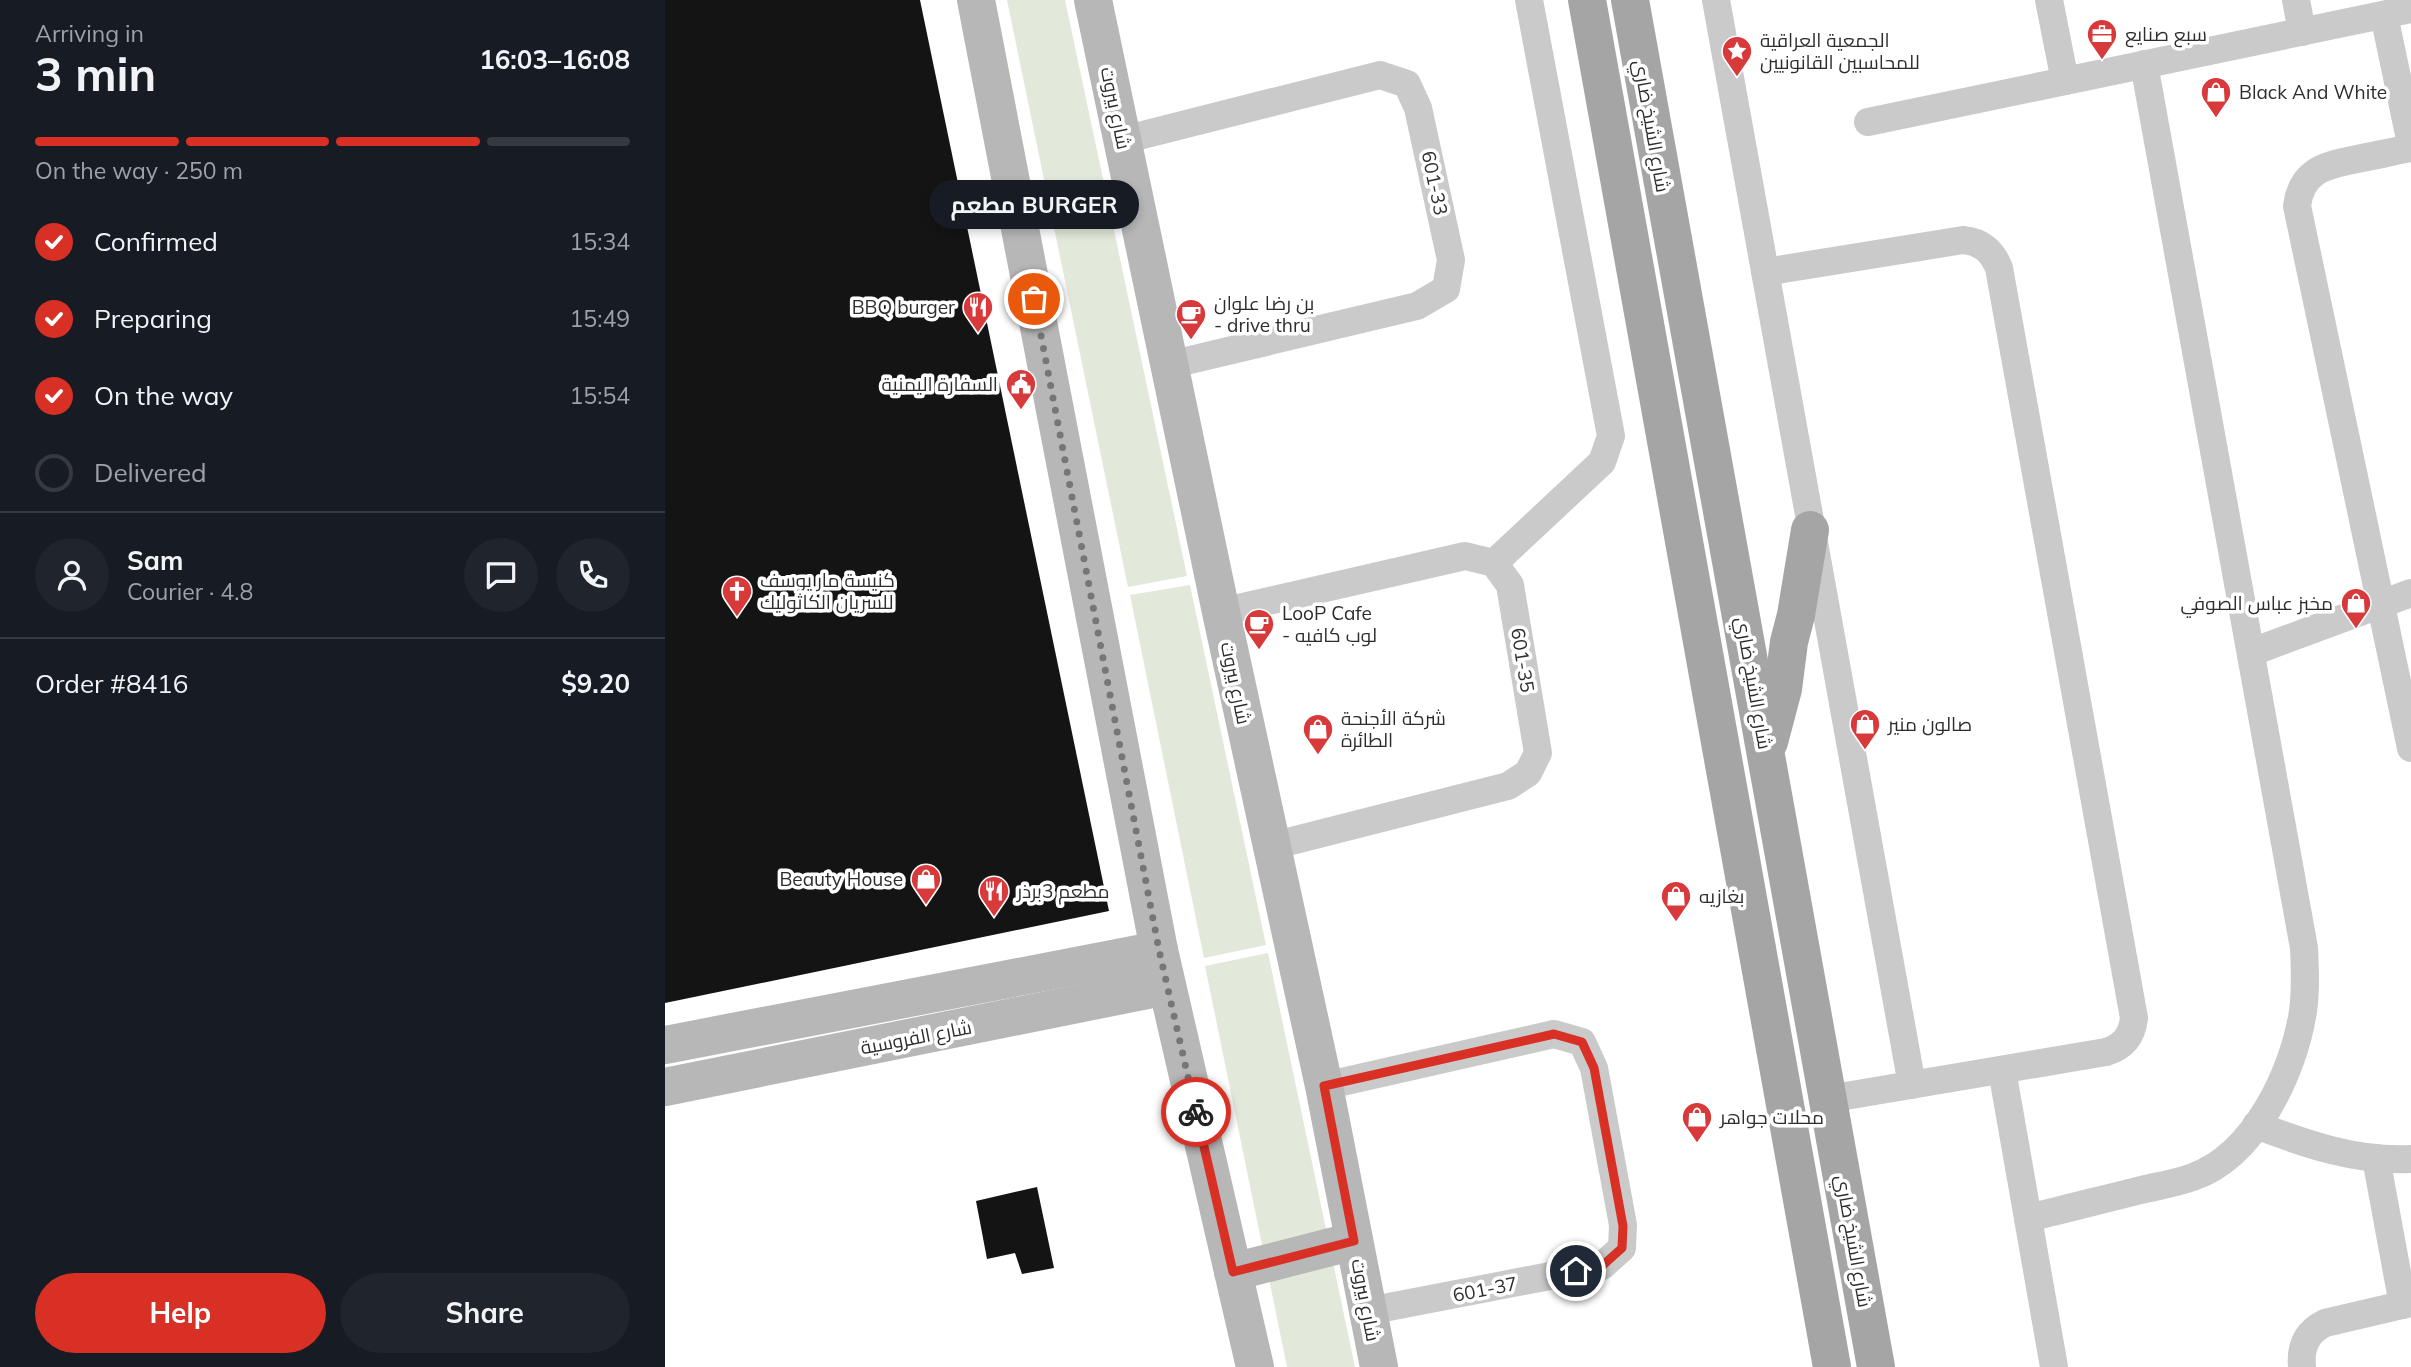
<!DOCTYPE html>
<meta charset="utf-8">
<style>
body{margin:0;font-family:Mulish,Cairo,sans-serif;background:#20242c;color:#f1f3f6;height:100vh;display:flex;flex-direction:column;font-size:26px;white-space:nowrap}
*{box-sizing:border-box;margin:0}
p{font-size:23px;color:#9ea1a6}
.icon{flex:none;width:38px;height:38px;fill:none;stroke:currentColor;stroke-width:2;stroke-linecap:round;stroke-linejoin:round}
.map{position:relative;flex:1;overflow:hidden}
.sheet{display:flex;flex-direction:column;background:#171b24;width:665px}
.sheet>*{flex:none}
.pin{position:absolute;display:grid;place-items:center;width:60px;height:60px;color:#fff;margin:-30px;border:4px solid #fff;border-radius:50%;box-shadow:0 2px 7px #0007}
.courier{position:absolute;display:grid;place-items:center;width:70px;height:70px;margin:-35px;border:5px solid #d93025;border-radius:50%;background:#fff;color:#222;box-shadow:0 2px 9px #0007}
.bubble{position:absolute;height:49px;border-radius:24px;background:#171b24;box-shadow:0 4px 10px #0003;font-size:23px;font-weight:700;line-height:49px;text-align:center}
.headline em{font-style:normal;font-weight:700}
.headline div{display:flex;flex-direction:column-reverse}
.headline{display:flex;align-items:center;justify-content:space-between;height:119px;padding:0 35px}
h1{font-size:46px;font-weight:700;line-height:52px}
.bar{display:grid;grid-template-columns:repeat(4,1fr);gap:10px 7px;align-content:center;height:84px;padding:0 35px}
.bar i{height:9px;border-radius:5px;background:#363941}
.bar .on{background:#d93025}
.bar p{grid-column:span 4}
.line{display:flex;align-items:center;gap:18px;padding:0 35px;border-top:2px solid #363941}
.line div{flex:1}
.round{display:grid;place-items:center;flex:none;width:74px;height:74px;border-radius:37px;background:#20242c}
ol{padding:0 35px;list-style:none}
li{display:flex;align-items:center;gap:21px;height:77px}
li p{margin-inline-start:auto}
li .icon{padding:7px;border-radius:50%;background:#d93025;color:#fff;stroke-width:4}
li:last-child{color:#9ea1a6}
li i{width:38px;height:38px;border:4px solid #363941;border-radius:50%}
.primary-button{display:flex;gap:14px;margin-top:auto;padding:14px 35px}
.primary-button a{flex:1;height:80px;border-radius:42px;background:#d93025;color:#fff;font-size:28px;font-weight:700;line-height:80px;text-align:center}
.primary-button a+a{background:#20242c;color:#f1f3f6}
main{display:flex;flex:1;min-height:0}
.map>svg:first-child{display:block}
</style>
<main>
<section class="sheet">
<div class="headline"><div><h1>3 min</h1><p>Arriving in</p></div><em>16:03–16:08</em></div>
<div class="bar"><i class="on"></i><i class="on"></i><i class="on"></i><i></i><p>On the way · 250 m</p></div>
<ol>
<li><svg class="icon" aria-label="check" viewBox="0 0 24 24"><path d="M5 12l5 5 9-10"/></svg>Confirmed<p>15:34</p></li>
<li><svg class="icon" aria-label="check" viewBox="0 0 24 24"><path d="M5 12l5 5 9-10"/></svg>Preparing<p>15:49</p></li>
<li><svg class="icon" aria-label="check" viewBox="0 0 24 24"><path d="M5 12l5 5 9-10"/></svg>On the way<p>15:54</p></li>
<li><i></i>Delivered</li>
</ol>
<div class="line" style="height:126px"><a class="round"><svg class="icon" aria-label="person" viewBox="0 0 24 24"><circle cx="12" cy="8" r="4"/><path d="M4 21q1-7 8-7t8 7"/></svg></a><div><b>Sam</b><p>Courier · 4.8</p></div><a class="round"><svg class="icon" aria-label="chat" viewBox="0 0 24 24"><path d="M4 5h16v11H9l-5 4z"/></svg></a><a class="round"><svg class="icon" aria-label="phone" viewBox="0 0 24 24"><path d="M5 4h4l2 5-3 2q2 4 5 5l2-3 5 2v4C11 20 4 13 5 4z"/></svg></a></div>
<div class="line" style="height:91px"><div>Order #8416</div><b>$9.20</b></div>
<div class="primary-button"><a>Help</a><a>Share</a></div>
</section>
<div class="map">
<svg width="1746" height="1367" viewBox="0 0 1746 1367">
<rect width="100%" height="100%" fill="#fff"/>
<g fill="#e2e9db">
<path d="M 342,0 L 400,0 L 440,188 L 383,199 Z"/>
<path d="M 442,197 L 522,576 L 463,587 L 385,208 Z"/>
<path d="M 525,585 L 601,945 L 539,958 L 465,595 Z"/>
<path d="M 603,953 L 690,1367 L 622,1367 L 540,966 Z"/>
</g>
<g fill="#141414">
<path d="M 0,0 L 255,0 L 444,911 L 0,1003 Z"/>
<path d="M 372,1187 L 389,1268 L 357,1274 L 350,1253 L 322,1259 L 311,1201 Z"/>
</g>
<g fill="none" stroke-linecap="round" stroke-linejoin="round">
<g stroke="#cacaca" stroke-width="28">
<path d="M 1051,0 L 1247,1085"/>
<path d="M 1384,0 L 1400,81"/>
<path d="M 1631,0 L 1637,32"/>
<path d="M 1719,15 L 1746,144"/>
<path d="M 1203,122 L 1746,9"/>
<path d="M 458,140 L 715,75 L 742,84 L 753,108 L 786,260 L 781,289 L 752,306 L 504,365"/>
<path d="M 1746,148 C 1730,151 1713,155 1697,158 C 1665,165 1637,167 1632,206 L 1746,748"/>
<path d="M 1100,272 L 1298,240 C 1317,242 1327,251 1334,268 L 1469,1018 C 1467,1036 1458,1047 1441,1052 L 1163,1099"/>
<path d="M 829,563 L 937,462 L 946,436 L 864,0"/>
<path d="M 556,612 L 800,556 L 829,563 L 845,585 L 873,753 L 863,773 L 843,786 L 607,846"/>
<path d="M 1587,652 L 1746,593"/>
<path d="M 1337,1070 L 1389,1367"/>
<path d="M 659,1086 L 889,1034 L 917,1042 L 929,1068 L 958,1225 L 957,1248 L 937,1266 L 703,1311"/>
<path d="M 1591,1125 C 1640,1144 1693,1162 1746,1159"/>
<path d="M 1711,1158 L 1738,1305"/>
<path d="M 1363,1218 C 1401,1209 1439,1199 1476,1190 C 1493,1186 1512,1183 1528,1177 C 1590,1155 1629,1071 1638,1011 C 1641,990 1640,969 1639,948 L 1479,64"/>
<path d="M 1637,1367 C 1635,1346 1642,1332 1660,1323 L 1746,1303"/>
</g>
<g stroke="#b7b7b7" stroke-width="38">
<path d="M 311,0 L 494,950 L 590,1367"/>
<path d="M 428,0 L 556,612 L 659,1086 L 714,1367"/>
<path d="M 0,1045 L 494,950"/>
<path d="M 0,1087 L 502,986"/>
<path d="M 568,1272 L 689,1241"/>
</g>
<g stroke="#a5a5a5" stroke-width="38">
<path d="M 922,0 L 1167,1367"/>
<path d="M 965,0 L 1211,1367"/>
<path d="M 1104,742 L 1118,689 L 1124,642 L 1131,615 L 1145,530"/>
</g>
</g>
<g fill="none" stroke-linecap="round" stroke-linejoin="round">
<path stroke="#767676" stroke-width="7" stroke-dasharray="0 12.6" d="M 369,299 L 494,950 L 531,1112"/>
<path stroke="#d93025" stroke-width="9" d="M 531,1112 L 568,1272 L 689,1241 L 659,1086 L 889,1034 L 917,1042 L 929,1068 L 958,1226 L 957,1248 L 937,1266 L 911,1271"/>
</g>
<defs>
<g id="office-pin" transform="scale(1.575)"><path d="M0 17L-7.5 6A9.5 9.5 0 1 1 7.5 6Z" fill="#d83a3b" stroke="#fff"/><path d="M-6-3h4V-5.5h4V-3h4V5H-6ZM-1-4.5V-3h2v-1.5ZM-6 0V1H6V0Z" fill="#fff"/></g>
<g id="sight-pin" transform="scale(1.575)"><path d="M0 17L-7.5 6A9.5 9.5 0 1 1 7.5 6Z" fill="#d83a3b" stroke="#fff"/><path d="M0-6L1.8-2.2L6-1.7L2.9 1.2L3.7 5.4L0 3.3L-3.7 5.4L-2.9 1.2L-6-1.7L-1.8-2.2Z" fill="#fff"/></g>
<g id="shop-pin" transform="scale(1.575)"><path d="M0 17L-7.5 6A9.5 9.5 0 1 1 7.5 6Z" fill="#d83a3b" stroke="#fff"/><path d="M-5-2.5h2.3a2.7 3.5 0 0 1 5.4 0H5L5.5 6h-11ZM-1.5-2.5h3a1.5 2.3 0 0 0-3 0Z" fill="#fff"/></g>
<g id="restaurant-pin" transform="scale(1.575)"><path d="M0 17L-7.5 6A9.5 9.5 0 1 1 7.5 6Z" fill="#d83a3b" stroke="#fff"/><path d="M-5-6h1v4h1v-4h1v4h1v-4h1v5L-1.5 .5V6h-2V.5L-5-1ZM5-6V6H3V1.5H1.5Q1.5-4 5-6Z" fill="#fff"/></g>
<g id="cafe-pin" transform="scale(1.575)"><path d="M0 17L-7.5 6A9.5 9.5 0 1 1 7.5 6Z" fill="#d83a3b" stroke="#fff"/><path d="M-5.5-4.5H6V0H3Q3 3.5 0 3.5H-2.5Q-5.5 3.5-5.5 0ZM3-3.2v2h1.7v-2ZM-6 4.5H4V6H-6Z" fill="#fff"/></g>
<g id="civic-pin" transform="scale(1.575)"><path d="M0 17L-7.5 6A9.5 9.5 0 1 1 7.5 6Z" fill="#d83a3b" stroke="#fff"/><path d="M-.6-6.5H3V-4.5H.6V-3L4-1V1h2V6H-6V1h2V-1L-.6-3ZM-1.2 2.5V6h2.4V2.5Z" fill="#fff"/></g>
<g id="church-pin" transform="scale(1.575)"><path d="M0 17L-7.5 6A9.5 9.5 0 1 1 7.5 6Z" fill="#d83a3b" stroke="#fff"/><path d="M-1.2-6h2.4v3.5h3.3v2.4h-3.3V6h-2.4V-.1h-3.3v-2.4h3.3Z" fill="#fff"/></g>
</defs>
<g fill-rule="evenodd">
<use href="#office-pin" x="1437" y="34"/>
<use href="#sight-pin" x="1072" y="51"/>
<use href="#shop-pin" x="1551" y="92"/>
<use href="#restaurant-pin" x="313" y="307"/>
<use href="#cafe-pin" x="526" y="314"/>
<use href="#civic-pin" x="356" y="384"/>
<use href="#church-pin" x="72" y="591"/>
<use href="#shop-pin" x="1691" y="603"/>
<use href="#cafe-pin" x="594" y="624"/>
<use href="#shop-pin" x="1200" y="724"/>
<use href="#shop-pin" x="653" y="729"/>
<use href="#shop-pin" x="261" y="879"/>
<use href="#restaurant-pin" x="329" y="891"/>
<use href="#shop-pin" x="1011" y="896"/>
<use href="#shop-pin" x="1032" y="1117"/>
</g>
<g text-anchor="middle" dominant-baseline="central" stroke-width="7" stroke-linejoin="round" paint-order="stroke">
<g font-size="19" fill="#2d2d2d" stroke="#fff" text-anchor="start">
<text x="1460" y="34">سبع صنايع</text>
<text x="1095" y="40">الجمعية العراقية<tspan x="1095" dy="22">للمحاسبين القانونيين</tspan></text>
<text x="1574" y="92">Black And White</text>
<text x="549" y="303">بن رضا علوان<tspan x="549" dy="22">- drive thru</tspan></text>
<text x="290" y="307" text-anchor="end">BBQ burger</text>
<text x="333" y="384" text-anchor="end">السفارة اليمنية</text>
<text x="95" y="580">كنيسة مار يوسف<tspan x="95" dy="22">للسريان الكاثوليك</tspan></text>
<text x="1668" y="603" text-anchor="end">مخبز عباس الصوفي</text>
<text x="617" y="613">LooP Cafe<tspan x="617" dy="22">- لوب كافيه</tspan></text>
<text x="676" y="718">شركة الأجنحة<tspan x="676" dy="22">الطائرة</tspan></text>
<text x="1223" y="724">صالون منير</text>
<text x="238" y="879" text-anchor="end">Beauty House</text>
<text x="352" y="891">مطعم 3برذر</text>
<text x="1034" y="896">بغازيه</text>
<text x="1055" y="1117">محلات جواهر</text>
</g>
<g font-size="19" fill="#2d2d2d" stroke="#fff">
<text transform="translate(451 108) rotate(78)">شارع بيروت</text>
<text transform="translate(987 126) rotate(80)">شارع الشيخ ضاري</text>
<text transform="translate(770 183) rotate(78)">601-33</text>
<text transform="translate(858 660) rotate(81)">601-35</text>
<text transform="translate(571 683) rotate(78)">شارع بيروت</text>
<text transform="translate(1089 683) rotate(80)">شارع الشيخ ضاري</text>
<text transform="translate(251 1037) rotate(-11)">شارع الفروسية</text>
<text transform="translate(1189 1241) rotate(80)">شارع الشيخ ضاري</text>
<text transform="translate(820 1289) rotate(-11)">601-37</text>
<text transform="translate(701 1300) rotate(79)">شارع بيروت</text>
</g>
</g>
</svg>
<div class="pin" style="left:369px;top:299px;background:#ea580c"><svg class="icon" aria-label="bag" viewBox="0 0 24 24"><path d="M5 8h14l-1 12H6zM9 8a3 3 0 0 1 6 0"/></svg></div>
<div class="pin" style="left:911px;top:1271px;background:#1f2937"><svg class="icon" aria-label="home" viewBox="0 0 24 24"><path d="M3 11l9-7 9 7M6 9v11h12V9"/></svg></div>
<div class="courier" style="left:531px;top:1112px"><svg class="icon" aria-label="bike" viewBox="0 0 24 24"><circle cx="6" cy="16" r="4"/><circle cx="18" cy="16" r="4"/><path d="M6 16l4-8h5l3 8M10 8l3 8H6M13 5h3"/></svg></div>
<div class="bubble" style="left:264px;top:180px;width:210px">مطعم BURGER</div>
</div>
</main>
